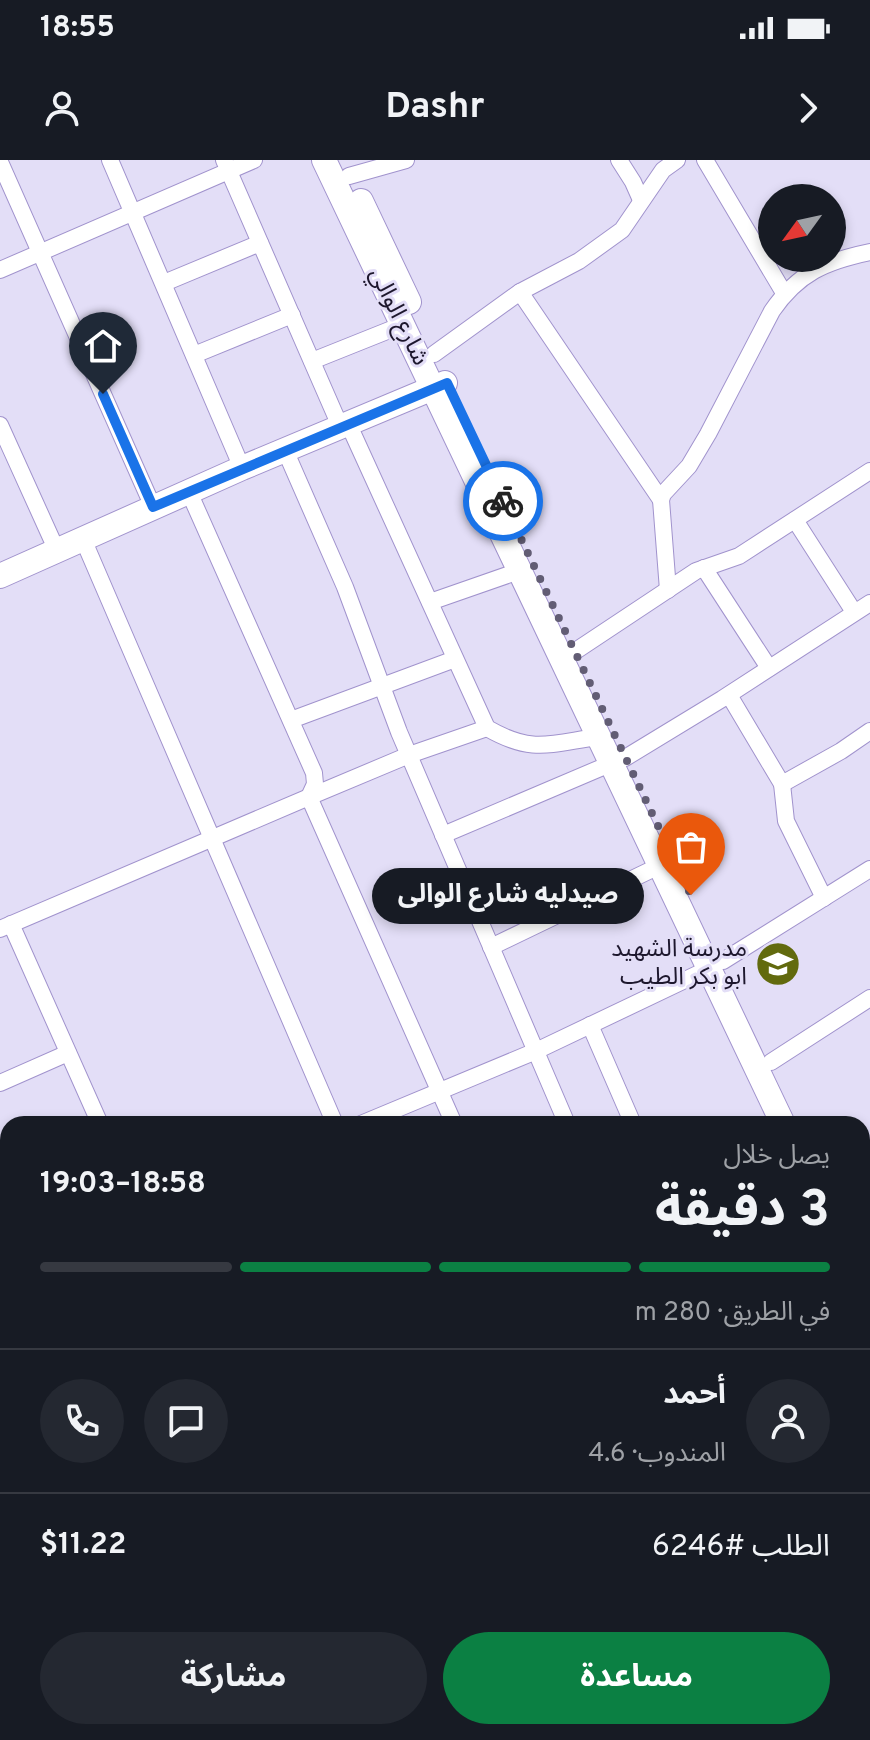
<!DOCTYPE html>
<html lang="ar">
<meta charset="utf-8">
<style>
body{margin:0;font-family:Overpass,"Noto Sans Arabic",sans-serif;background:#242831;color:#f1f3f6;direction:rtl;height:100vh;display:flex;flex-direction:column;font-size:30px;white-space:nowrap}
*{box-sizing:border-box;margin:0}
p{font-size:26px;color:#9ea1a6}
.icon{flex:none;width:44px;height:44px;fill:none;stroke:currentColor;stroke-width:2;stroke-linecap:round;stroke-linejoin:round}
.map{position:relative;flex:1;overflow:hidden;direction:ltr}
.drawer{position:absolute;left:0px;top:956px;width:870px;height:624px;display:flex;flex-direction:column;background:#171b24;border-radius:24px 24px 0 0;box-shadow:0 4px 12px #0003;direction:rtl}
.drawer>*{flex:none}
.needle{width:52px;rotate:237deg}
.buttons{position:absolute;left:758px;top:24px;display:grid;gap:16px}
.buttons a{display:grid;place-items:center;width:88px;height:88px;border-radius:50%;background:#171b24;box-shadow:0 4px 12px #0003;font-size:40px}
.pin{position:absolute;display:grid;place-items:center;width:68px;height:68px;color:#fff;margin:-82px -34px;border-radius:50% 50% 50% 0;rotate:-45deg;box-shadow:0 0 8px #0007}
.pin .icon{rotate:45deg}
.courier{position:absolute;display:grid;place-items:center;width:80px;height:80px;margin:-40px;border:6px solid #1a73e8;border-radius:50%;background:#fff;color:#222;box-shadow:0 2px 10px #0007}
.bubble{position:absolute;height:56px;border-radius:28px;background:#171b24;box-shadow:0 4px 12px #0003;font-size:26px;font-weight:700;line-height:56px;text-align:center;direction:rtl}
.head em{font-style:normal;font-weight:700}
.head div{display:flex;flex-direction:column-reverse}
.head{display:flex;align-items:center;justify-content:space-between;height:136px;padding:0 40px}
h1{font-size:52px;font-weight:700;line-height:60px}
.bar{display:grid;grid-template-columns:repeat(4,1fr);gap:12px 8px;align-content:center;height:96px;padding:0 40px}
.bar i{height:10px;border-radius:6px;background:#363941}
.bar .on{background:#0b8043}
.bar p{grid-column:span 4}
.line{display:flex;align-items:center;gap:20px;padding:0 40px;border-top:2px solid #363941}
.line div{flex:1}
.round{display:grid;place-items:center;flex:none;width:84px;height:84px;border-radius:42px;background:#242831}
.action{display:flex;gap:16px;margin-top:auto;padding:16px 40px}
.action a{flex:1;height:92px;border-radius:48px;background:#0b8043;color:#fff;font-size:32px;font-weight:700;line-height:92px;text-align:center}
.action a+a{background:#242831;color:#f1f3f6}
.status{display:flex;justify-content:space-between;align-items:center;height:56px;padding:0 40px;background:#171b24;direction:ltr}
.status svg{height:22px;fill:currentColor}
header{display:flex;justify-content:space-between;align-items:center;height:104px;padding:0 40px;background:#171b24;font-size:36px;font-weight:700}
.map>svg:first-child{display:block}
</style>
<div class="status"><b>18:55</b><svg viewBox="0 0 49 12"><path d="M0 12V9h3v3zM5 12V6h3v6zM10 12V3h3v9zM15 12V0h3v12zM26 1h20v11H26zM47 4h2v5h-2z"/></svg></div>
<header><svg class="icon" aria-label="forward" viewBox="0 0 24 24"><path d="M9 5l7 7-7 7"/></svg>Dashr<svg class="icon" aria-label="person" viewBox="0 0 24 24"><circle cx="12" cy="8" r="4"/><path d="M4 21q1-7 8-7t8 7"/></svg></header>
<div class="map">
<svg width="870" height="1580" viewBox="0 0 870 1580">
<rect width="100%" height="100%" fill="#e3def7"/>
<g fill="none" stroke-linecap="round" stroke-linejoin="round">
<g stroke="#a193cd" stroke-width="18">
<g id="street">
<path d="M 110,0 L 242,308"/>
<path d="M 224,0 L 340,266"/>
<path d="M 619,0 L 633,22 L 641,40"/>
<path d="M 705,0 L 784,133"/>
<path d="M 0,2 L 153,347"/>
<path d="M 349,16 L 406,0"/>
<path d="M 0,110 L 254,0"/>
<path d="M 164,123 L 260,83"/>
<path d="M 520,132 L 661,340"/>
<path d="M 434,194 L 520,132 L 579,101 L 622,70 L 663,10 L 677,0"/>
<path d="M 194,195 L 292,155"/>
<path d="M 312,201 L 402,165"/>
<path d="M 348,263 L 487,568 C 532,594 549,584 597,577"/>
<path d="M 0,265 L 57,391"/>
<path d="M 285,290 L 345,427 L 399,572 L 567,964"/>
<path d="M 189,332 L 314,613 L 315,624 L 309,637 L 454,964"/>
<path d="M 795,360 L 854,452"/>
<path d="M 83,379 L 335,964"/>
<path d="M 704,408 L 769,508"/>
<path d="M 668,430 L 661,340 L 663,334 L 689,306 L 708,274 L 772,151 C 798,113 826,101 870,92"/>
<path d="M 430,442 L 519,411"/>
<path d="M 574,492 L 696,411 L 739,396 L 870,311"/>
<path d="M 729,535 L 782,624 L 786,661 L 824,738"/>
<path d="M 291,560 L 455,499"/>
<path d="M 625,598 L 722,539 L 870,443"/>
<path d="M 782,624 L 841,591 L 870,571"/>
<path d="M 443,675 L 610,604"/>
<path d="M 11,764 L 100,964"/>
<path d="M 0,769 L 309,637 L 409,595 L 487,568"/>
<path d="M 491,787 L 659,706"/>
<path d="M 723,801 L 870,709"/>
<path d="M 590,865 L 633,964"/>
<path d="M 771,902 L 870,838"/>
<path d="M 0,923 L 68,893"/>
<path d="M 361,964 L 536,891 L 708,809"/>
<path d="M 862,1019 L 870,1013"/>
<path d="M 0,1124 L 8,1120"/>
<path d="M 0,1288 L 8,1306"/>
<path d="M 862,1404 L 870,1400"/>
<path d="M 862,1467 L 870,1484"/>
<path d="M 0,1473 L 8,1469"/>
<path d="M 0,1545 L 8,1562"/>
<path d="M 12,1572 L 16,1580"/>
<path d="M 122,1572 L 126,1580"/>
<path d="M 238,1572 L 241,1580"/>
<path d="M 346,1572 L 349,1580"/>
<path d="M 575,1572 L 578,1580"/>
<path d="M 685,1572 L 689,1580"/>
<path d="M 794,1572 L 797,1580"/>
<path d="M 454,1580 L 473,1572"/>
</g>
</g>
<g stroke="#a193cd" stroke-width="26">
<g id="secondary">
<path d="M 324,0 L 783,964"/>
<path d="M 361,41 L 409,142"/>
<path d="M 0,416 L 242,308 L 445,223"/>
<path d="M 862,1093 L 870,1110"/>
<path d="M 862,1128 L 870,1145"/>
</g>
</g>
<use href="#street" stroke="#fff" stroke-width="16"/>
<use href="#secondary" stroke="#fff" stroke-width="24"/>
</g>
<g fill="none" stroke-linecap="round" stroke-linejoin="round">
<path stroke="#625d74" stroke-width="8" stroke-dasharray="0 14.4" d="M 503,341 L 691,735"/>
<path stroke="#1a73e8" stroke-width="10" d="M 103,234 L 153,347 L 447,223 L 503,341"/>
</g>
<defs>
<g id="school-disc" transform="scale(2.3)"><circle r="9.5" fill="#626a0e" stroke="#e3def7"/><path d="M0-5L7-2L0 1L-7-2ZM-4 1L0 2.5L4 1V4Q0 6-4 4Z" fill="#fff"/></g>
</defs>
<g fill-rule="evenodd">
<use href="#school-disc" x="778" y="804"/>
</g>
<g text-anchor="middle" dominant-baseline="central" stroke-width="6" stroke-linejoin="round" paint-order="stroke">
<g font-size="24" fill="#1d172d" stroke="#e3def7">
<text transform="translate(398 157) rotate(64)">شارع الوالي</text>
</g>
<g font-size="24" fill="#1d172d" stroke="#e3def7" text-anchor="end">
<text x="747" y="790">مدرسة الشهيد<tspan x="747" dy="28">ابو بكر الطيب</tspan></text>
</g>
</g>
</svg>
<div class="buttons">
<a><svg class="needle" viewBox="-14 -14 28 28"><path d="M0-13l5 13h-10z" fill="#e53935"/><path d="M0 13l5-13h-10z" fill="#9ea1a6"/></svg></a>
</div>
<div class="pin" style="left:691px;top:735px;background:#ea580c"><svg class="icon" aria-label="bag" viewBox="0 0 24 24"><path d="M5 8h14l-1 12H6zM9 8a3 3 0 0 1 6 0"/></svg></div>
<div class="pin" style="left:103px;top:234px;background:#1f2937"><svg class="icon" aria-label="home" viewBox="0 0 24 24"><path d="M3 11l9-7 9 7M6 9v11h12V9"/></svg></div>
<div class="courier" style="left:503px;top:341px"><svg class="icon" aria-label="bike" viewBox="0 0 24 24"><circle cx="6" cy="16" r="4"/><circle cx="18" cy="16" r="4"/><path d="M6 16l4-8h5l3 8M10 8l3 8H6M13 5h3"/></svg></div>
<div class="bubble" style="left:372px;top:708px;width:272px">صيدليه شارع الوالى</div>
<section class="drawer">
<div class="head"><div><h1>3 دقيقة</h1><p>يصل خلال</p></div><em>18:58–19:03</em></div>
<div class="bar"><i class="on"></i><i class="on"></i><i class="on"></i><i></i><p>في الطريق · 280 m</p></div>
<div class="line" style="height:144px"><a class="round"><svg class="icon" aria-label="person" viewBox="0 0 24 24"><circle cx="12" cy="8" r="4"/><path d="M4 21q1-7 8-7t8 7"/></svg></a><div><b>أحمد</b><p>المندوب · 4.6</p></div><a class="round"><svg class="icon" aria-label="chat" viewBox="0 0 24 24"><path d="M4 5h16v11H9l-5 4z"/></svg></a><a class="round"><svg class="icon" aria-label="phone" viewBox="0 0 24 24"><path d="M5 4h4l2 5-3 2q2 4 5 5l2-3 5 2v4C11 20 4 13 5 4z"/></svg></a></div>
<div class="line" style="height:104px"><div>الطلب #6246</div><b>$11.22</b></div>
<div class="action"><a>مساعدة</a><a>مشاركة</a></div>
</section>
</div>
